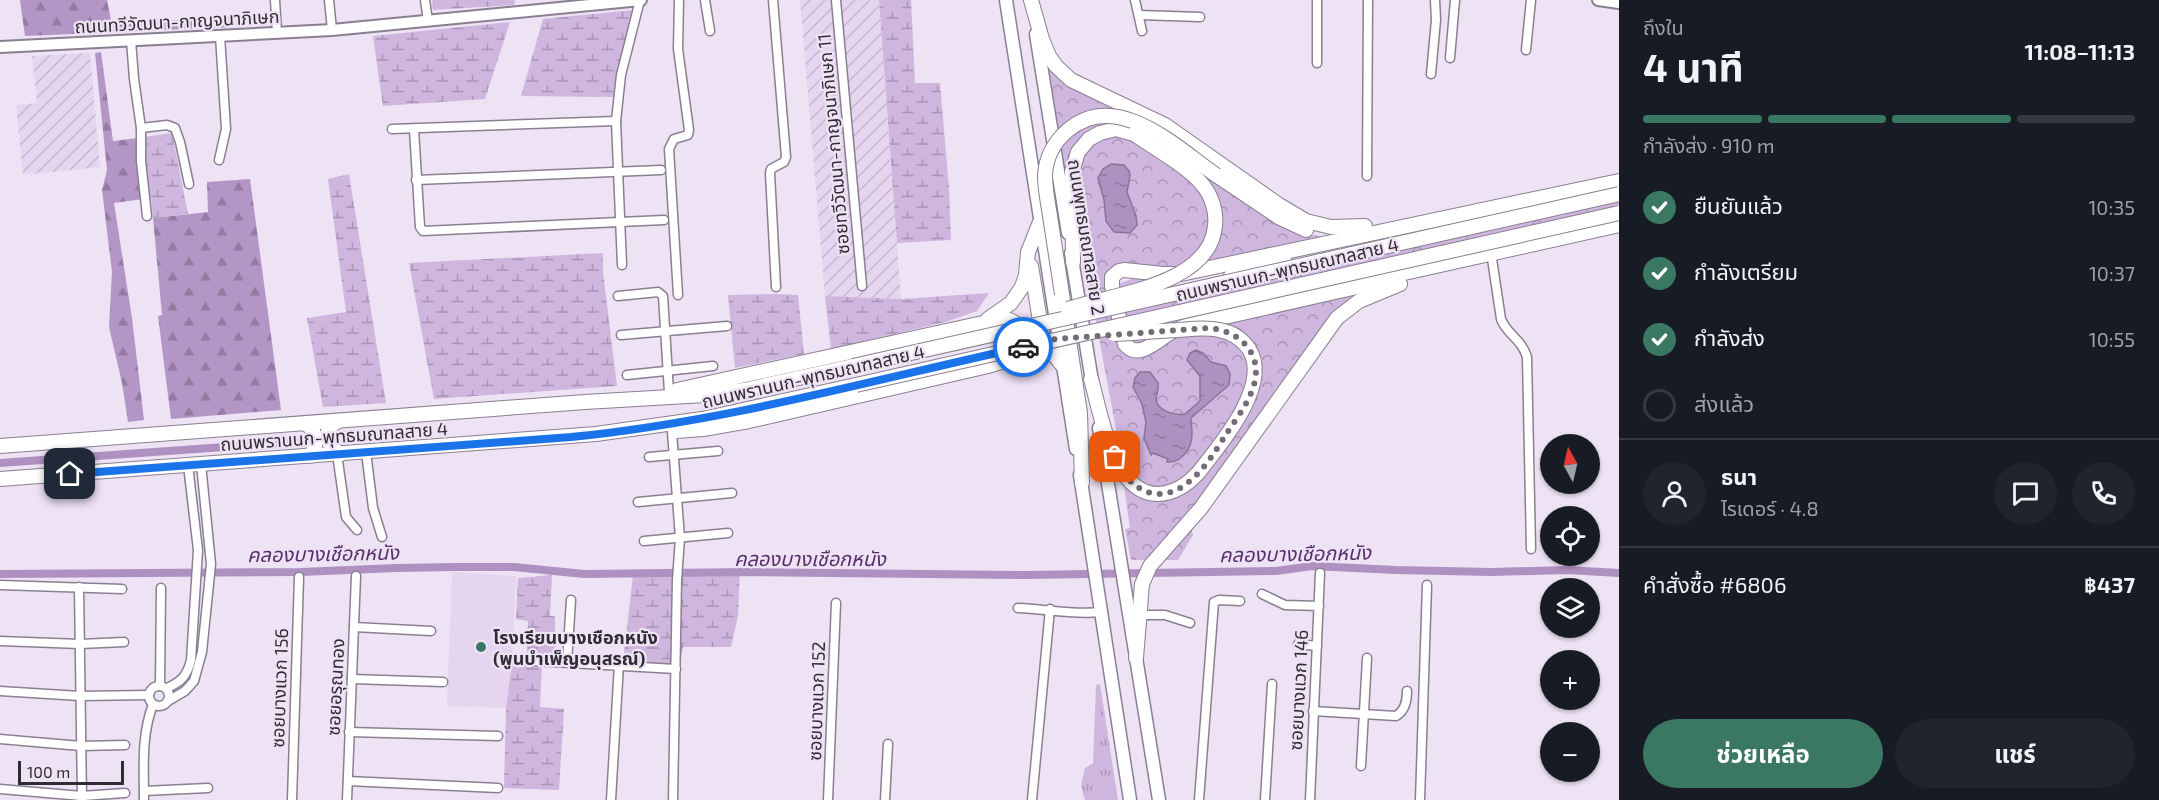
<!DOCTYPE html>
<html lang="th">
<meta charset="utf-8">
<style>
body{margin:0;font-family:"Exo 2","Noto Sans Thai",sans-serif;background:#20242c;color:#f1f3f6;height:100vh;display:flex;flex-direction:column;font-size:22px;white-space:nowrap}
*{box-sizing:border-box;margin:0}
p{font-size:20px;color:#9ea1a6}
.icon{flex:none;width:33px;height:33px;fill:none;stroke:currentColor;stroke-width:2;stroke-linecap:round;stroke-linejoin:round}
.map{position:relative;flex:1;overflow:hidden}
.side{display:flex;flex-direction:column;background:#171b24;width:540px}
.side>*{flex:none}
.needle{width:39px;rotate:352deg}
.controls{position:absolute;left:1540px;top:434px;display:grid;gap:12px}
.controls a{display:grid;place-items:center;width:60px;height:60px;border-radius:50%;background:#171b24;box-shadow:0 2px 4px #0004;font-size:30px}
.scale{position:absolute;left:18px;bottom:15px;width:106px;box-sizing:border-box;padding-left:6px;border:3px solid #302c33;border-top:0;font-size:16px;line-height:21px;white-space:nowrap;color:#302c33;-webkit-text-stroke:4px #eee2f5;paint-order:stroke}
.pin{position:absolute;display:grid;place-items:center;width:51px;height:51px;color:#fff;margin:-26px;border-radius:12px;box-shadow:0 3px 9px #0006}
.courier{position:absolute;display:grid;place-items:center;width:60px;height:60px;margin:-30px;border:4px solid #1a73e8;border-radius:50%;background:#fff;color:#222;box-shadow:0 2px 8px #0007}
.summary em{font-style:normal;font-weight:700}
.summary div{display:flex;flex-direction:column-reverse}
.summary{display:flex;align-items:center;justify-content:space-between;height:102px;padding:0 24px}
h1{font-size:39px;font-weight:700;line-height:45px}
.bar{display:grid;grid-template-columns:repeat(4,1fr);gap:9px 6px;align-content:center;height:72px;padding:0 24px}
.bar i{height:8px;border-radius:4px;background:#363941}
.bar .selected{background:#3b7863}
.bar p{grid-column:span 4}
.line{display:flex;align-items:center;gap:15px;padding:0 24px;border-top:2px solid #363941}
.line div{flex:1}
.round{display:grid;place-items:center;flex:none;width:63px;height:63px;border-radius:32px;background:#20242c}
ol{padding:0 24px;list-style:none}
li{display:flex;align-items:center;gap:18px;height:66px}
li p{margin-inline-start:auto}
li .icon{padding:6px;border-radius:50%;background:#3b7863;color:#fff;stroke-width:4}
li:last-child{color:#9ea1a6}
li i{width:33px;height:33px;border:3px solid #363941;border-radius:50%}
.cta{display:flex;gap:12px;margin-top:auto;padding:12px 24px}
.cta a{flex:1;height:69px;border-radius:36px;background:#3b7863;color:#fff;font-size:24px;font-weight:700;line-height:69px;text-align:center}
.cta a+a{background:#20242c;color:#f1f3f6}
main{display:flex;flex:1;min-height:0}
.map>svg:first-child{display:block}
</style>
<main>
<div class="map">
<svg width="1619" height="800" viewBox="0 0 1619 800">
<defs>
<pattern id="industrial-furrows" width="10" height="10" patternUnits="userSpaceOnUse" patternTransform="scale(1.5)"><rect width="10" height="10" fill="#e5d5ef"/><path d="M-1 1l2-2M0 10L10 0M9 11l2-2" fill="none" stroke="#c5b7cd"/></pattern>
<pattern id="grass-tufts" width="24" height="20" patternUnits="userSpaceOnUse" patternTransform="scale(1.5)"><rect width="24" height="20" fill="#cfb6de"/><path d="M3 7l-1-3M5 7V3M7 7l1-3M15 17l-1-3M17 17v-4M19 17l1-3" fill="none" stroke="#a894b5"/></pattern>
<pattern id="forest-firs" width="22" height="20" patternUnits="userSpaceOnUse" patternTransform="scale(1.5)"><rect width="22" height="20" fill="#b496c6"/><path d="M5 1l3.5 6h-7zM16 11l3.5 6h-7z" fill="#937ba1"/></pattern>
<pattern id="wetland-marsh" width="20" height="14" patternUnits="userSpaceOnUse" patternTransform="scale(1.5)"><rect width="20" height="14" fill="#cfb6de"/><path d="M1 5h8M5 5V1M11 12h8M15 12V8" fill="none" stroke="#a894b5"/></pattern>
<pattern id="park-crowns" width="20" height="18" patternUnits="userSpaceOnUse" patternTransform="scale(1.5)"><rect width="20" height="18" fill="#cfb6de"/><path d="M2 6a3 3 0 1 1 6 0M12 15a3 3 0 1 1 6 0" fill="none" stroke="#a894b5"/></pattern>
<pattern id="water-ripples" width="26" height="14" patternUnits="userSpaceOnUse" patternTransform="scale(1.5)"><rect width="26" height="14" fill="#af91c1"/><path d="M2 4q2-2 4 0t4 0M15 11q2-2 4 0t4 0" fill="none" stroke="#8f779d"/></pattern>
</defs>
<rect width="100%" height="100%" fill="#eee2f5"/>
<path fill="#e5d5ef" d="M 452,572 L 516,576 L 512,664 L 506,708 L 447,706 Z"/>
<g fill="url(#industrial-furrows)">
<path d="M 800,0 L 879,0 L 901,299 L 825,296 Z"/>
<path d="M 90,53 L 100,167 L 23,175 L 16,105 L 37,103 L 32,56 Z"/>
</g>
<path fill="url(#grass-tufts)" d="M 1100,684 L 1118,800 L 1085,800 L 1081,786 L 1085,768 L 1093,763 L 1096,685 Z"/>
<g fill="url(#forest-firs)">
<path d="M 20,0 L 107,0 L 112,25 L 232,16 L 234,27 L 25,36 Z"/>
<path d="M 101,52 L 113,141 L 138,138 L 143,199 L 114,203 L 132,318 L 144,420 L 128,422 L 122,383 L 109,327 L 112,272 L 102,190 L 107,170 L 95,53 Z"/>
<path d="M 250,179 L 281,410 L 171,419 L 158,316 L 162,315 L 153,218 L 208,212 L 207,182 Z"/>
</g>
<g fill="url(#wetland-marsh)">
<path d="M 432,0 L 515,0 L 514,5 L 433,10 Z"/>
<path d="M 879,0 L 911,0 L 915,83 L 940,83 L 949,188 L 951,240 L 897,243 Z"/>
<path d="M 633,10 L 613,97 L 521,96 L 543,19 Z"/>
<path d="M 510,22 L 485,99 L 383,106 L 373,36 Z"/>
<path d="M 172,133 L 188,214 L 153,218 L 151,198 L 143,199 L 138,138 Z"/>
<path d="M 349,174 L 386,403 L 323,407 L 307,318 L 346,312 L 328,179 Z"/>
<path d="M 603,253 L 603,272 L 617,386 L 434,399 L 409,263 Z"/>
<path d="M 989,293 L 977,311 L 945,322 L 831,349 L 825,296 L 901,299 Z"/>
<path d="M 776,294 L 798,295 L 804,354 L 735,368 L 728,295 Z"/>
<path d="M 740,568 L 738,616 L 731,647 L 683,647 L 679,669 L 623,662 L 633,575 Z"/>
<path d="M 552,575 L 550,616 L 555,616 L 555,657 L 527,655 L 528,621 L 516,619 L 518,578 Z"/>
<path d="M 512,664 L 542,666 L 540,707 L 564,709 L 559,790 L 504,788 L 506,708 Z"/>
</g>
<g fill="url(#park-crowns)">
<path d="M 1052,68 L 1141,118 L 1308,234 L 1330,238 L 1187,271 L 1112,272 L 1119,343 L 1358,291 L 1360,295 L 1329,318 L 1188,519 L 1193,535 L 1178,560 L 1131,560 L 1125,529 L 1130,528 L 1115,424 L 1091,295 L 1065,169 L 1050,73 Z"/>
<path d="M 1619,189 L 1619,218 L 1168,319 L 1163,328 L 1126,339 L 1118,284 L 1140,276 L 1162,288 Z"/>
</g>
<g fill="url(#water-ripples)" stroke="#897396" stroke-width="1.5">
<path d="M 1111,164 L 1124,165 L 1129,171 L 1130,175 L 1127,192 L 1136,216 L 1137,225 L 1130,233 L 1114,232 L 1106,221 L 1104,200 L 1098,178 L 1103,169 Z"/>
<path d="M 1196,350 L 1203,353 L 1211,362 L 1226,366 L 1230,374 L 1229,385 L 1191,418 C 1191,424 1192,428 1192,434 C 1192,448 1182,463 1167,462 L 1168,459 L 1153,453 L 1151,455 L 1144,438 L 1146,422 L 1142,404 L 1133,387 L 1135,378 L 1140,372 L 1150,372 L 1158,383 C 1159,389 1157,392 1156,398 C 1156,411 1175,416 1185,414 L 1200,401 L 1200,376 L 1187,360 L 1190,353 Z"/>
</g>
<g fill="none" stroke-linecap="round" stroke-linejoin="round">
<g stroke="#af91c1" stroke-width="8">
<path d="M 0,463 L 296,442"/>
<path d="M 0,574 L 301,572 L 396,568 L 455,567 L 514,567 L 584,574 L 750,572 L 1027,575 L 1276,571 L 1312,566 L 1396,570 L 1491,572 L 1567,570 L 1619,573"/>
</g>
<g stroke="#8a7f91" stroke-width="11">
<g id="minor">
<path d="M 275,0 L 277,33"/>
<path d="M 329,0 L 332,30"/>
<path d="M 425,0 L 428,21"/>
<path d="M 705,0 L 710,31"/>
<path d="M 773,0 L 786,157 L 784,162 L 771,169 L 770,173 L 776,287"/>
<path d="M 836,0 L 862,286"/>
<path d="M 1135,0 L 1142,31"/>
<path d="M 1317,0 L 1317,63"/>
<path d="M 1139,15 L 1200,17"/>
<path d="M 131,40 L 134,79 L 141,128 L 141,161 L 147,216"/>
<path d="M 1526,50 L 1531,0"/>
<path d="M 1450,58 L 1455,0"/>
<path d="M 1431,74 L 1436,20 L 1435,0"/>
<path d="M 141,128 L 167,125 L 175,128 L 180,142 L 189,184"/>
<path d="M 392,129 L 616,121"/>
<path d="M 414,129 L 420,227 L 423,231 L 664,220"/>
<path d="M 219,160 L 226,129 L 220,36"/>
<path d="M 1367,176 L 1368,0"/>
<path d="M 416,180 L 661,170"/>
<path d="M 1492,259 L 1501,319 C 1507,335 1521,338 1527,357 L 1531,549"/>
<path d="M 622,265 L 616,121 L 621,75 L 640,0"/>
<path d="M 678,295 L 669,149 L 674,139 L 688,135 L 689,130 L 678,49 L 679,0"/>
<path d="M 618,296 L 658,292 L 663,296 L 669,392"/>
<path d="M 621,335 L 727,326"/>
<path d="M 627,375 L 713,366"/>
<path d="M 672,432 L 680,538 L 677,580 L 673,800"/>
<path d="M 366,452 L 373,508 L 382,537"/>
<path d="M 337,454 L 346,517 L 357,530"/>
<path d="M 649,457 L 718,451"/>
<path d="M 638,502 L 732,493"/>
<path d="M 644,541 L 728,533"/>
<path d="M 0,585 L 122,589"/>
<path d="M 79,587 L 82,800"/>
<path d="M 1262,594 L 1285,605 L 1319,606"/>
<path d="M 1018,608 C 1046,609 1073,615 1101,612"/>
<path d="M 1139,615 L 1165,615 L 1190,623"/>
<path d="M 354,627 L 431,631"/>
<path d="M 0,641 L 80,644 L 124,642"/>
<path d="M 1298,644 L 1317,646"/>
<path d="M 500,659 L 676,669"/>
<path d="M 567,662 L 571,600"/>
<path d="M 352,679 L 443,682"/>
<circle cx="159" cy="696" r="10"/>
<path d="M 160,686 L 161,588"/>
<path d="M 167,688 C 181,682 187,676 191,660 L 198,550 L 188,465"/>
<path d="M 0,691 L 80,696 L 149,695"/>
<path d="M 168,701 L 185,691 L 194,681 L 202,652 L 211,564 L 201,464"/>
<path d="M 1313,711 L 1396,716 C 1405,711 1407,701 1407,691"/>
<path d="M 349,732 L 498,736"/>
<path d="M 0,739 L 81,746 L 125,745"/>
<path d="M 1361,766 L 1367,658"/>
<path d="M 348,781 L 498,788"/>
<path d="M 0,789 L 82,796 L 125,793"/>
<path d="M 144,791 L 208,788"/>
<path d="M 144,800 C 144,766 141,737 153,704"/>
<path d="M 292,800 L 299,577"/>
<path d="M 347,800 L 356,576"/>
<path d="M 611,800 L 619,664"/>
<path d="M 828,800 L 836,603"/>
<path d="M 885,800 L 888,744"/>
<path d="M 1032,800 L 1050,609"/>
<path d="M 1199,800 L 1214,602 L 1219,600 L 1240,601"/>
<path d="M 1265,800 L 1272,684"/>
<path d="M 1310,800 L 1320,573"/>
<path d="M 1420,800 L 1427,585"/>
</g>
</g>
<g stroke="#8a7f91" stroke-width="14">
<g id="tertiary">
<path d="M 1598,0 L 1619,3"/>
<path d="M 0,47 L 332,30 L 641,0"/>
</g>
</g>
<g stroke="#8a7f91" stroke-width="15">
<g id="secondary">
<path d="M 1006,0 L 1076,449"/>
<path d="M 1036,34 L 1068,233"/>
<path d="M 1071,253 L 1093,387"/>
<path d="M 1099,428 L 1159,800"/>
<path d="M 1080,475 L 1130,800"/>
</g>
</g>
<g stroke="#8a7f91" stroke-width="16">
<g id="primary">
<path d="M 1031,0 L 1042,39 L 1049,56 L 1056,66 L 1071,80 L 1165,125 L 1279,205 L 1306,221 L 1331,227 L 1365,226"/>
<path d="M 1216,175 L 1280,218 L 1306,230"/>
<path d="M 1619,181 L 1181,274 L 1163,274 L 1124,270 L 1119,271 L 1112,277 L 1112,286 L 1125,344 C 1138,361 1158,340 1171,332 C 1177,329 1183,327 1189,325 L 1357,287 L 1400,274 L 1619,225"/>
<path d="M 1073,262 L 1072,172 L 1078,152 L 1089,139 L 1100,133 L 1116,129 L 1134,134"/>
<path d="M 1031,266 L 1043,339 L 1050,351"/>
<path d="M 1231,276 L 1284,260"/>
<path d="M 1062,294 L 1080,413 L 1082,483"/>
<path d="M 988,319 L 1011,303 L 1022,287 L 1026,275 L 1028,252 L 1040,222"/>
<path d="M 1091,379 C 1101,413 1112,495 1159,494 C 1175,493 1188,484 1198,473"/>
<path d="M 677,390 L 1001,319 C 1017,319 1025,330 1021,345 L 1012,355"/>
<path d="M 339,421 C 321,428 326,446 341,454"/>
<path d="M 306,424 C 317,430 318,447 310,456"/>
<path d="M 676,431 L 703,429 L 749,421 L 988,366 L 1038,351 L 1052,352 L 1062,365"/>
<path d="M 0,446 L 585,402 L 705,395 L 744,390 L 853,366"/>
<path d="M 0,479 L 596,434 L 702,419 L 856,385"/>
<path d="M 1136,658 L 1142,584 L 1150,566 L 1201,508 L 1337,318 L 1359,301 L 1400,284"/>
</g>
</g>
<use href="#minor" stroke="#fff" stroke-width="8"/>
<use href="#tertiary" stroke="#fff" stroke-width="10"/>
<use href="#secondary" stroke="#fff" stroke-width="12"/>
<use href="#primary" stroke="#fff" stroke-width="14"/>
<g stroke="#8a7f91" stroke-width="16" stroke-linecap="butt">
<g id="primary-bridge">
<path d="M 1062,294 C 1058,268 1054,242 1050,216 C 1048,203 1045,189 1045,175 C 1046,158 1054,142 1067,131 C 1116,88 1176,147 1216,175"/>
<path d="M 1068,309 C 1113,294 1210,285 1215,226 C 1217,211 1211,194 1201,183 C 1187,166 1154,148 1134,134"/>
<path d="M 1114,334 C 1135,333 1157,331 1178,330 C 1192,329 1206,327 1219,330 C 1231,332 1242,339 1249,349 C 1272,385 1220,445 1198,473"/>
<path d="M 853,366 L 1619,194"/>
<path d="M 856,385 L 1619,213"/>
</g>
</g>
<use href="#primary-bridge" stroke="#fff" stroke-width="14"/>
</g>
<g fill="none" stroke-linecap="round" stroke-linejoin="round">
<path stroke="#726c77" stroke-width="6" stroke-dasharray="0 10.8" d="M 1023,347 L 1055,339 L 1209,328 C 1225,330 1239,335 1249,349 C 1269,379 1241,411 1225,436 C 1215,452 1205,468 1191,480 C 1160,508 1129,491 1115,457"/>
<path stroke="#1a73e8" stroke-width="8" d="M 70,474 L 571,437 C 724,422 873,380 1023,347"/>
</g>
<circle fill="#3b7863" stroke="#eee2f5" stroke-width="2" cx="481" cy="647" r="6"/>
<g text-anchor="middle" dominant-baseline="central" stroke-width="4.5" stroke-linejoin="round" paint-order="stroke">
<g font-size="18" fill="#302c33" stroke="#eee2f5">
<text transform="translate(177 21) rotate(-3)">ถนนทวีวัฒนา-กาญจนาภิเษก</text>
<text transform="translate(833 144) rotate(-95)">ซอยทวีวัฒนา-กาญจนาภิเษก 11</text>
<text transform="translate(1087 237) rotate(81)">ถนนพุทธมณฑลสาย 2</text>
<text transform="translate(1287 269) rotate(-13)">ถนนพรานนก-พุทธมณฑลสาย 4</text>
<text transform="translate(813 376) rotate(-13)">ถนนพรานนก-พุทธมณฑลสาย 4</text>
<text transform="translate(334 436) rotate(-4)">ถนนพรานนก-พุทธมณฑลสาย 4</text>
<text transform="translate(335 687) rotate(-87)">ซอยอรุณทอง</text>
<text transform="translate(279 688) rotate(-88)">ซอยบางแวก 156</text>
<text transform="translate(1298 690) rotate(-87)">ซอยบางแวก 146</text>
<text transform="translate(816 701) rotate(-88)">ซอยบางแวก 152</text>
</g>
<g font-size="18" font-weight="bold" fill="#302c33" stroke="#eee2f5" text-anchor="start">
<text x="493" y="637">โรงเรียนบางเชือกหนัง<tspan x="493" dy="21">(พูนบำเพ็ญอนุสรณ์)</tspan></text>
</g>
<g font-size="20" font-style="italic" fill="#57306b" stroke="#eee2f5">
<text transform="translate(323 553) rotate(-1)">คลองบางเชือกหนัง</text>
<text transform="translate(1295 553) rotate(-1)">คลองบางเชือกหนัง</text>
<text x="810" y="558">คลองบางเชือกหนัง</text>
</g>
</g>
</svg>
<div class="controls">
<a><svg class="needle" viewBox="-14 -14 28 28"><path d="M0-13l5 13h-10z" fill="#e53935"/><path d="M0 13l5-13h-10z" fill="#9ea1a6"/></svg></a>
<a><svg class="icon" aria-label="locate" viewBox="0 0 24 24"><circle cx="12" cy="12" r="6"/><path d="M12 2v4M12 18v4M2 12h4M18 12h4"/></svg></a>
<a><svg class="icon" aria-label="layers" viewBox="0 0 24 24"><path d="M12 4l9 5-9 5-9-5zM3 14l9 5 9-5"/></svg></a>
<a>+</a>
<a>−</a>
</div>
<div class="scale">100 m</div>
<div class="pin" style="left:1115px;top:457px;background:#ea580c"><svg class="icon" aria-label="bag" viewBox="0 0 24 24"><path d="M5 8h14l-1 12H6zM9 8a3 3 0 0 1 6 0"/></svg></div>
<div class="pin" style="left:70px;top:474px;background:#1f2937"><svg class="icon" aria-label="home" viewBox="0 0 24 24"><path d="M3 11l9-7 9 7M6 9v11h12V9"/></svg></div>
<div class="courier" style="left:1023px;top:347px"><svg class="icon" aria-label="car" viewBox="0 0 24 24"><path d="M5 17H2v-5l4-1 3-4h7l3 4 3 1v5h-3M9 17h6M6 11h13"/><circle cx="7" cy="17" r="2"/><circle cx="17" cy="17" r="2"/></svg></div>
</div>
<section class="side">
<div class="summary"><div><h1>4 นาที</h1><p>ถึงใน</p></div><em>11:08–11:13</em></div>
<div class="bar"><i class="selected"></i><i class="selected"></i><i class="selected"></i><i></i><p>กำลังส่ง · 910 m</p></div>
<ol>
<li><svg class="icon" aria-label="check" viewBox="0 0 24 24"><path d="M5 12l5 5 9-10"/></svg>ยืนยันแล้ว<p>10:35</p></li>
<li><svg class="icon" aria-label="check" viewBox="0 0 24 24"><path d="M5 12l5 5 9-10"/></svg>กำลังเตรียม<p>10:37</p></li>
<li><svg class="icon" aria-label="check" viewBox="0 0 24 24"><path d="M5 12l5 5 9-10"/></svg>กำลังส่ง<p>10:55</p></li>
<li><i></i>ส่งแล้ว</li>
</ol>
<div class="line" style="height:108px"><a class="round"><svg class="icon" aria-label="person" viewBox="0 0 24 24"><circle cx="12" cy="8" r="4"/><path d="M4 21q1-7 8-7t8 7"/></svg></a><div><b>ธนา</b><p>ไรเดอร์ · 4.8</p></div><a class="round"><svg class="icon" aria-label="chat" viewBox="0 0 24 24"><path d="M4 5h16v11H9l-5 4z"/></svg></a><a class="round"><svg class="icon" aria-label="phone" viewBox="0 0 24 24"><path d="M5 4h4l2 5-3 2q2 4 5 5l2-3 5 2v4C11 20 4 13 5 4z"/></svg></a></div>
<div class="line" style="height:78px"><div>คำสั่งซื้อ #6806</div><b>฿437</b></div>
<div class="cta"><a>ช่วยเหลือ</a><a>แชร์</a></div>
</section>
</main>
